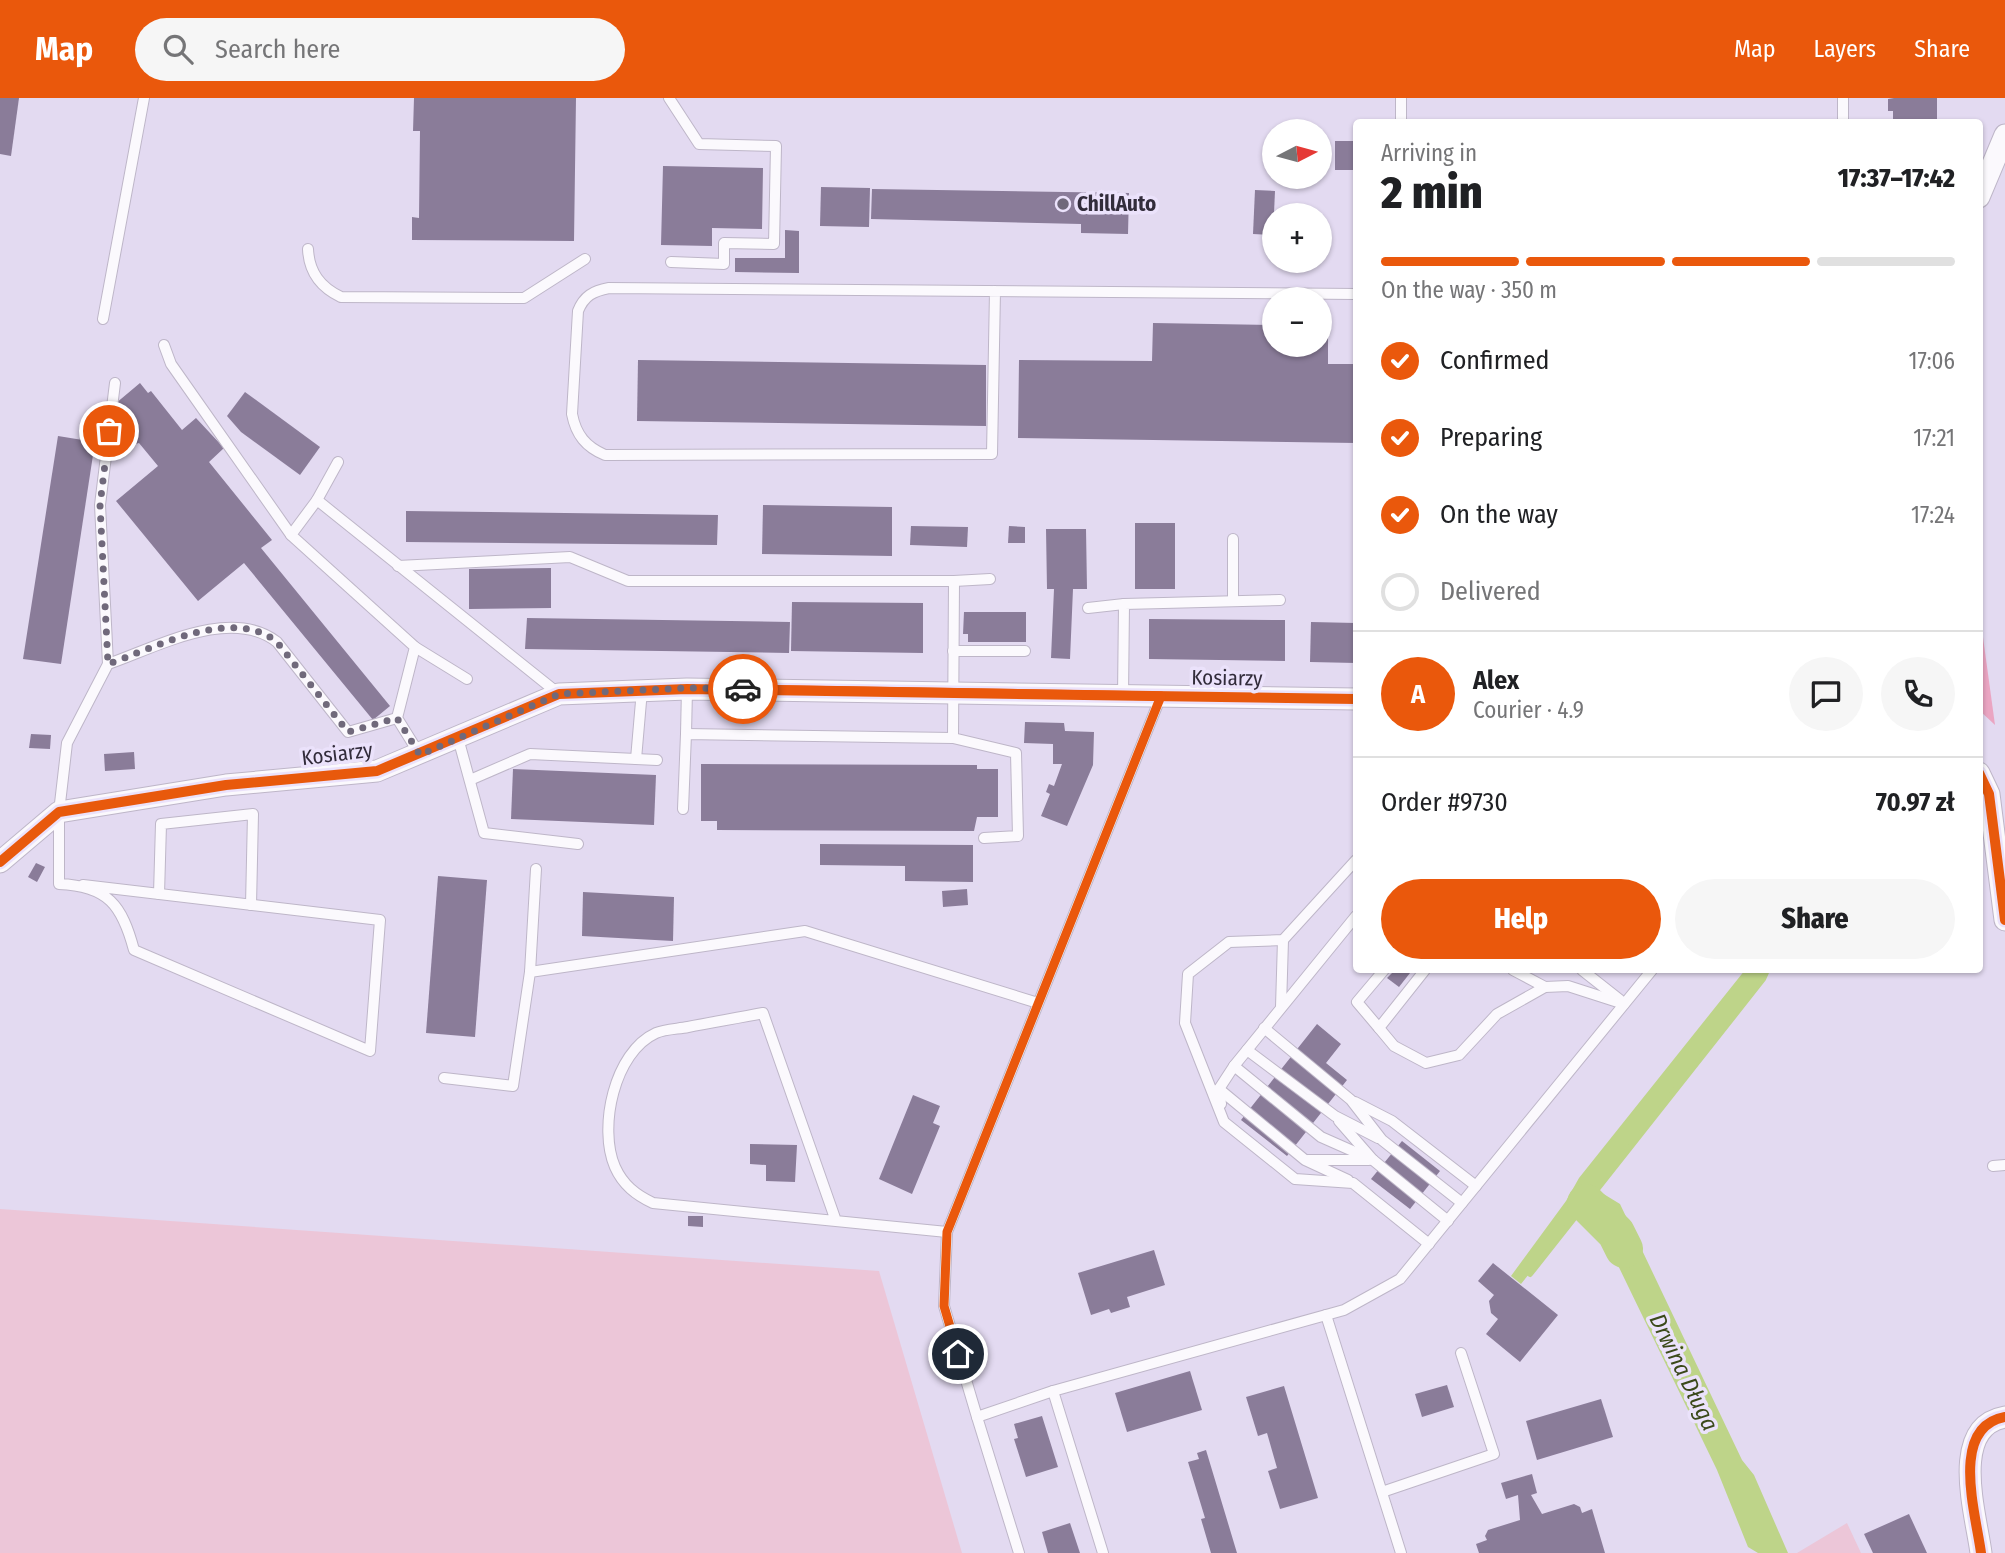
<!DOCTYPE html>
<meta charset="utf-8">
<style>
body{margin:0;font-family:"Fira Sans Condensed",sans-serif;background:#f6f6f6;color:#202124;height:100vh;display:flex;flex-direction:column;font-size:26px;white-space:nowrap}
*{box-sizing:border-box;margin:0}
p{font-size:23px;color:#757577}
.icon{flex:none;width:38px;height:38px;fill:none;stroke:currentColor;stroke-width:2;stroke-linecap:round;stroke-linejoin:round}
.map{position:relative;flex:1;overflow:hidden}
.side{position:absolute;left:1353px;top:21px;width:630px;height:854px;display:flex;flex-direction:column;background:#fff;border-radius:7px;box-shadow:0 2px 5px #0004}
.side>*{flex:none}
.needle{width:46px;rotate:84deg}
.controls{position:absolute;left:1262px;top:21px;display:grid;gap:14px}
.controls a{display:grid;place-items:center;width:70px;height:70px;border-radius:50%;background:#fff;box-shadow:0 2px 5px #0004;font-size:35px}
.pin{position:absolute;display:grid;place-items:center;width:60px;height:60px;color:#fff;margin:-30px;border:4px solid #fff;border-radius:50%;box-shadow:0 2px 7px #0007}
.courier{position:absolute;display:grid;place-items:center;width:70px;height:70px;margin:-35px;border:5px solid #ea580c;border-radius:50%;background:#fff;color:#222;box-shadow:0 2px 9px #0007}
.summary em{font-style:normal;font-weight:800}
.summary div{display:flex;flex-direction:column-reverse}
.summary{display:flex;align-items:center;justify-content:space-between;height:119px;padding:0 28px}
h1{font-size:46px;font-weight:800;line-height:52px}
.bar{display:grid;grid-template-columns:repeat(4,1fr);gap:10px 7px;align-content:center;height:84px;padding:0 28px}
.bar i{height:9px;border-radius:5px;background:#e0e0e0}
.bar .selected{background:#ea580c}
.bar p{grid-column:span 4}
.line{display:flex;align-items:center;gap:18px;padding:0 28px;border-top:2px solid #e0e0e0}
.line div{flex:1}
.round{display:grid;place-items:center;flex:none;width:74px;height:74px;border-radius:37px;background:#f6f6f6}
ol{padding:0 28px;list-style:none}
li{display:flex;align-items:center;gap:21px;height:77px}
li p{margin-inline-start:auto}
li .icon{padding:7px;border-radius:50%;background:#ea580c;color:#fff;stroke-width:4}
li:last-child{color:#757577}
li i{width:38px;height:38px;border:4px solid #e0e0e0;border-radius:50%}
.primary-button{display:flex;gap:14px;margin-top:auto;padding:14px 28px}
.primary-button a{flex:1;height:80px;border-radius:42px;background:#ea580c;color:#fff;font-size:28px;font-weight:800;line-height:80px;text-align:center}
.primary-button a+a{background:#f6f6f6;color:#202124}
header{display:flex;align-items:center;gap:42px;box-sizing:border-box;height:98px;padding:0 35px;background:#ea580c;color:#fff}
header strong{font-size:33px}
nav{display:flex;gap:38px;margin-inline-start:auto;font-size:24px}
.search{width:490px;height:63px;background:#f6f6f6;display:flex;align-items:center;gap:18px;box-sizing:border-box;padding:0 24px;border-radius:38px;color:#757577;font-size:26px}
.map>svg:first-child{display:block}
</style>
<header>
<strong>Map</strong>
<div class="search"><svg class="icon" aria-label="search" viewBox="0 0 24 24"><circle cx="10" cy="10" r="6"/><path d="M15 15l6 6"/></svg>Search here</div>
<nav><a>Map</a><a>Layers</a><a>Share</a></nav>
</header>
<div class="map">
<svg width="2005" height="1455" viewBox="0 0 2005 1455">
<rect width="100%" height="100%" fill="#e3daf1"/>
<g fill="#ecc6d8">
<path d="M 0,1111 L 879,1173 L 962,1455 L 0,1455 Z"/>
<path d="M 1847,1425 L 1861,1455 L 1797,1455 Z"/>
</g>
<path fill="#eaa5c2" d="M 1979,510 L 1995,627 L 1979,612 Z"/>
<g fill="#bed489">
<path d="M 1745,872 L 1768,872 L 1763,881 L 1521,1186 L 1511,1178 L 1566,1103 L 1579,1080 Z"/>
<path d="M 1602,1095 L 1620,1106 L 1742,1362 L 1754,1377 L 1788,1455 L 1758,1455 L 1748,1449 L 1717,1372 L 1598,1126 L 1592,1109 Z"/>
</g>
<g fill="none" stroke-linecap="round" stroke-linejoin="round">
<path stroke="#bed489" stroke-width="6" d="M 1530,1176 L 1763,881 L 1767,872"/>
<path stroke="#bed489" stroke-width="38" d="M 1586,1105 L 1616,1135 L 1624,1151"/>
</g>
<g fill="#8a7c99">
<path d="M 0,0 L 19,0 L 11,58 L 0,56 Z"/>
<path d="M 414,0 L 576,0 L 574,143 L 412,142 L 412,119 L 419,120 L 420,33 L 413,33 Z"/>
<path d="M 1894,0 L 1937,0 L 1937,24 L 1893,24 L 1893,13 L 1888,13 L 1888,1 Z"/>
<rect x="1335" y="43" width="21" height="29"/>
<path d="M 663,68 L 763,70 L 762,131 L 712,130 L 712,148 L 661,147 Z"/>
<path d="M 821,89 L 870,90 L 869,129 L 820,128 Z"/>
<path d="M 872,91 L 1129,95 L 1128,136 L 1081,135 L 1081,126 L 871,121 Z"/>
<path d="M 1255,92 L 1275,93 L 1273,137 L 1253,136 Z"/>
<path d="M 785,132 L 799,133 L 799,175 L 735,174 L 735,160 L 785,160 Z"/>
<path d="M 1153,225 L 1274,227 L 1274,247 L 1320,247 L 1320,227 L 1328,227 L 1328,266 L 1356,266 L 1356,345 L 1018,340 L 1019,262 L 1152,263 Z"/>
<path d="M 638,262 L 986,267 L 986,328 L 637,323 Z"/>
<path d="M 140,285 L 148,295 L 151,293 L 182,332 L 196,320 L 224,350 L 209,364 L 272,442 L 261,450 L 390,608 L 373,622 L 244,465 L 198,503 L 116,403 L 158,368 L 139,345 L 119,351 L 114,330 L 121,324 L 118,320 L 123,315 L 115,306 Z"/>
<path d="M 245,294 L 320,349 L 300,377 L 241,334 L 227,318 Z"/>
<path d="M 58,338 L 95,344 L 61,566 L 23,561 Z"/>
<path d="M 763,407 L 892,409 L 892,458 L 762,456 Z"/>
<path d="M 406,413 L 718,417 L 717,447 L 406,444 Z"/>
<rect x="1135" y="425" width="40" height="66"/>
<path d="M 911,428 L 968,429 L 967,449 L 910,447 Z"/>
<path d="M 1009,428 L 1025,429 L 1025,445 L 1008,445 Z"/>
<path d="M 1046,431 L 1086,431 L 1087,491 L 1073,491 L 1070,561 L 1051,560 L 1054,491 L 1047,491 Z"/>
<path d="M 551,470 L 551,510 L 469,511 L 469,471 Z"/>
<path d="M 792,504 L 923,505 L 923,555 L 791,553 Z"/>
<path d="M 964,514 L 1026,514 L 1026,544 L 968,544 L 968,536 L 963,536 Z"/>
<path d="M 527,520 L 790,524 L 789,555 L 525,551 Z"/>
<path d="M 1149,521 L 1285,522 L 1285,563 L 1149,561 Z"/>
<path d="M 1311,524 L 1356,525 L 1356,565 L 1310,564 Z"/>
<path d="M 1025,624 L 1064,625 L 1065,633 L 1094,634 L 1093,667 L 1067,728 L 1041,718 L 1050,696 L 1046,694 L 1049,686 L 1054,688 L 1062,666 L 1053,666 L 1053,646 L 1024,645 Z"/>
<path d="M 31,636 L 51,637 L 50,651 L 29,650 Z"/>
<path d="M 134,654 L 135,671 L 105,673 L 104,656 Z"/>
<path d="M 701,666 L 977,667 L 977,671 L 998,671 L 998,719 L 977,719 L 974,733 L 717,732 L 717,723 L 701,723 Z"/>
<path d="M 513,671 L 656,677 L 654,727 L 511,721 Z"/>
<path d="M 820,746 L 973,747 L 973,784 L 905,783 L 905,768 L 820,767 Z"/>
<path d="M 36,765 L 45,769 L 37,784 L 28,779 Z"/>
<path d="M 438,778 L 487,782 L 475,939 L 426,935 Z"/>
<path d="M 967,791 L 968,807 L 943,809 L 942,793 Z"/>
<path d="M 583,794 L 674,799 L 673,843 L 582,838 Z"/>
<path d="M 1395,872 L 1405,872 L 1410,875 L 1399,889 L 1387,880 Z"/>
<path d="M 1317,926 L 1341,946 L 1326,965 L 1347,982 L 1287,1058 L 1241,1022 Z"/>
<path d="M 913,997 L 940,1008 L 933,1025 L 940,1028 L 912,1096 L 879,1081 Z"/>
<path d="M 1402,1043 L 1440,1073 L 1410,1111 L 1371,1081 Z"/>
<path d="M 750,1046 L 797,1047 L 795,1084 L 766,1083 L 766,1067 L 750,1066 Z"/>
<path d="M 688,1118 L 703,1118 L 703,1129 L 688,1128 Z"/>
<path d="M 1154,1152 L 1165,1187 L 1127,1199 L 1130,1209 L 1111,1215 L 1109,1211 L 1091,1217 L 1078,1175 Z"/>
<path d="M 1493,1165 L 1558,1217 L 1520,1264 L 1486,1236 L 1498,1221 L 1491,1215 L 1489,1203 L 1494,1197 L 1478,1183 Z"/>
<path d="M 1190,1273 L 1202,1312 L 1127,1334 L 1115,1295 Z"/>
<path d="M 1447,1287 L 1454,1309 L 1422,1319 L 1415,1296 Z"/>
<path d="M 1284,1288 L 1318,1400 L 1280,1411 L 1268,1373 L 1277,1370 L 1267,1335 L 1258,1338 L 1246,1299 Z"/>
<path d="M 1601,1301 L 1613,1339 L 1537,1362 L 1526,1323 Z"/>
<path d="M 1042,1318 L 1058,1369 L 1026,1379 L 1014,1341 L 1018,1340 L 1014,1326 Z"/>
<path d="M 1206,1352 L 1237,1455 L 1211,1455 L 1201,1421 L 1205,1420 L 1188,1364 L 1199,1361 L 1197,1355 Z"/>
<path d="M 1532,1376 L 1537,1395 L 1531,1397 L 1542,1416 L 1574,1406 L 1580,1409 L 1582,1415 L 1592,1411 L 1605,1455 L 1479,1455 L 1476,1446 L 1487,1442 L 1485,1438 L 1488,1432 L 1520,1422 L 1518,1397 L 1506,1401 L 1501,1385 Z"/>
<path d="M 1909,1416 L 1927,1455 L 1873,1455 L 1864,1436 Z"/>
<path d="M 1070,1425 L 1080,1455 L 1048,1455 L 1042,1434 Z"/>
</g>
<g fill="none" stroke-linecap="round" stroke-linejoin="round">
<g stroke="#beb6c8" stroke-width="12">
<g id="lane">
<path d="M 669,0 L 699,46 L 776,48 L 774,146 L 724,145 L 724,166 L 671,164"/>
<path d="M 1401,0 L 1401,24"/>
<path d="M 1843,24 L 1843,0"/>
<path d="M 308,151 C 309,174 320,189 341,199 L 524,200 L 585,161"/>
<path d="M 995,193 L 992,356 L 605,357 C 586,349 576,337 572,316 L 578,213 C 584,198 593,193 609,190 L 1356,196"/>
<path d="M 103,221 L 144,0"/>
<path d="M 164,247 L 171,266 L 291,437"/>
<path d="M 338,364 L 317,402 L 559,596"/>
<path d="M 317,402 L 291,437 L 415,549 L 397,620 L 420,657"/>
<path d="M 398,468 L 570,459 L 628,483 L 954,483 L 953,640 L 1016,655 L 1018,738 L 984,740"/>
<path d="M 954,483 L 990,481"/>
<path d="M 1233,503 L 1233,441"/>
<path d="M 1088,510 L 1124,506"/>
<path d="M 415,549 L 467,581"/>
<path d="M 953,553 L 1025,553"/>
<path d="M 108,566 L 100,407 L 115,285"/>
<path d="M 1123,598 L 1124,506 L 1280,502"/>
<path d="M 686,636 L 687,591"/>
<path d="M 458,640 L 484,735 L 578,746"/>
<path d="M 636,661 L 642,592"/>
<path d="M 470,682 L 530,656 L 657,662"/>
<path d="M 683,711 L 686,636 L 953,640"/>
<path d="M 1356,762 L 1283,842 L 1229,844 L 1188,876 L 1185,925 L 1224,1024 L 1295,1081 L 1353,1085 L 1429,1146"/>
<path d="M 83,787 L 380,822 L 370,953 L 134,852 C 122,807 108,788 59,786 L 59,714 L 67,645 L 108,566 C 157,549 231,508 277,544 L 348,634 L 397,620"/>
<path d="M 159,796 L 161,726 L 253,716 L 251,807"/>
<path d="M 1425,872 L 1379,930 L 1394,948 L 1426,965 L 1459,957 L 1497,916 L 1545,889 L 1568,888 L 1624,906"/>
<path d="M 1513,872 L 1545,889"/>
<path d="M 1582,872 L 1620,902"/>
<path d="M 530,874 L 536,771"/>
<path d="M 1281,909 L 1283,842"/>
<path d="M 1264,930 L 1351,1002 L 1382,1042 L 1462,1105"/>
<path d="M 1379,930 L 1357,904 L 1384,872"/>
<path d="M 1247,952 L 1335,1018 L 1378,1040"/>
<path d="M 1234,968 L 1321,1039 L 1373,1062"/>
<path d="M 444,980 L 513,988 L 530,874 L 805,833 L 1038,905"/>
<path d="M 1219,991 L 1305,1062 L 1348,1082"/>
<path d="M 1355,1004 L 1392,1023 L 1476,1088"/>
<path d="M 1221,1006 L 1219,991 L 1234,968 L 1356,818"/>
<path d="M 1339,1023 L 1373,1062 L 1448,1123"/>
<path d="M 1308,1062 L 1369,1062"/>
<path d="M 1993,1068 L 2005,1067"/>
<path d="M 836,1123 L 763,915 C 738,920 713,924 688,929 C 678,931 665,931 656,935 C 614,954 598,1030 615,1069 C 623,1087 636,1097 653,1105 L 947,1134"/>
<path d="M 1326,1217 L 1401,1455"/>
<path d="M 977,1319 L 944,1208 L 947,1134 L 1161,598"/>
<path d="M 1382,1394 L 1494,1356 L 1461,1255"/>
<path d="M 1019,1455 L 977,1319 L 1053,1293"/>
<path d="M 1103,1455 L 1053,1293 L 1344,1212 L 1400,1181 L 1652,872"/>
</g>
</g>
<g stroke="#beb6c8" stroke-width="23">
<g id="street">
<path d="M 1979,99 L 2005,37"/>
<path d="M 1979,675 L 1989,696 L 2005,822"/>
<path d="M 0,764 L 59,714 L 226,687 L 377,673 L 559,596 L 687,591 L 1356,601"/>
<path d="M 1981,1455 C 1976,1416 1949,1329 2005,1319"/>
</g>
</g>
<use href="#lane" stroke="#fbf9fd" stroke-width="10"/>
<use href="#street" stroke="#fbf9fd" stroke-width="21"/>
<g stroke="#ebe2fb" stroke-width="15">
<g id="cycleway">
<path d="M 1979,675 L 1989,696 L 2005,822"/>
<path d="M 0,764 L 59,714 L 226,687 L 377,673 L 559,596 L 687,591 L 1356,601"/>
<path d="M 1981,1455 C 1976,1416 1949,1329 2005,1319"/>
</g>
</g>
<use href="#cycleway" stroke="#e8590c" stroke-width="10"/>
</g>
<g fill="none" stroke-linecap="round" stroke-linejoin="round">
<path stroke="#70697b" stroke-width="7" stroke-dasharray="0 12.6" d="M 109,333 L 100,407 L 108,566 C 157,549 232,508 277,544 L 348,634 L 397,620 L 420,657 L 559,596 L 687,590 L 743,591"/>
<path stroke="#ea580c" stroke-width="9" d="M 743,591 L 1161,598 L 947,1134 L 944,1208 L 958,1256"/>
</g>
<circle fill="#70697b" stroke="#ebe2fb" stroke-width="2.5" cx="1063" cy="106" r="7"/>
<g text-anchor="middle" dominant-baseline="central" stroke-width="7" stroke-linejoin="round" paint-order="stroke">
<g font-size="21" font-weight="bold" fill="#322c3b" stroke="#ebe2fb" text-anchor="start">
<text x="1077" y="106">ChillAuto</text>
</g>
<g font-size="21" fill="#322c3b" stroke="#ebe2fb">
<text transform="translate(1227 580) rotate(1)">Kosiarzy</text>
<text transform="translate(337 656) rotate(-7)">Kosiarzy</text>
</g>
<g font-size="23" font-style="italic" fill="#3b491a" stroke="#ebe2fb">
<text transform="translate(1684 1274) rotate(64)">Drwina Długa</text>
</g>
</g>
</svg>
<div class="controls">
<a><svg class="needle" viewBox="-14 -14 28 28"><path d="M0-13l5 13h-10z" fill="#e53935"/><path d="M0 13l5-13h-10z" fill="#757577"/></svg></a>
<a>+</a>
<a>−</a>
</div>
<div class="pin" style="left:109px;top:333px;background:#ea580c"><svg class="icon" aria-label="bag" viewBox="0 0 24 24"><path d="M5 8h14l-1 12H6zM9 8a3 3 0 0 1 6 0"/></svg></div>
<div class="pin" style="left:958px;top:1256px;background:#1f2937"><svg class="icon" aria-label="home" viewBox="0 0 24 24"><path d="M3 11l9-7 9 7M6 9v11h12V9"/></svg></div>
<div class="courier" style="left:743px;top:591px"><svg class="icon" aria-label="car" viewBox="0 0 24 24"><path d="M5 17H2v-5l4-1 3-4h7l3 4 3 1v5h-3M9 17h6M6 11h13"/><circle cx="7" cy="17" r="2"/><circle cx="17" cy="17" r="2"/></svg></div>
<section class="side">
<div class="summary"><div><h1>2 min</h1><p>Arriving in</p></div><em>17:37–17:42</em></div>
<div class="bar"><i class="selected"></i><i class="selected"></i><i class="selected"></i><i></i><p>On the way · 350 m</p></div>
<ol>
<li><svg class="icon" aria-label="check" viewBox="0 0 24 24"><path d="M5 12l5 5 9-10"/></svg>Confirmed<p>17:06</p></li>
<li><svg class="icon" aria-label="check" viewBox="0 0 24 24"><path d="M5 12l5 5 9-10"/></svg>Preparing<p>17:21</p></li>
<li><svg class="icon" aria-label="check" viewBox="0 0 24 24"><path d="M5 12l5 5 9-10"/></svg>On the way<p>17:24</p></li>
<li><i></i>Delivered</li>
</ol>
<div class="line" style="height:126px"><b class="round" style="background:#ea580c;color:#fff">A</b><div><b>Alex</b><p>Courier · 4.9</p></div><a class="round"><svg class="icon" aria-label="chat" viewBox="0 0 24 24"><path d="M4 5h16v11H9l-5 4z"/></svg></a><a class="round"><svg class="icon" aria-label="phone" viewBox="0 0 24 24"><path d="M5 4h4l2 5-3 2q2 4 5 5l2-3 5 2v4C11 20 4 13 5 4z"/></svg></a></div>
<div class="line" style="height:91px"><div>Order #9730</div><b>70.97 zł</b></div>
<div class="primary-button"><a>Help</a><a>Share</a></div>
</section>
</div>
